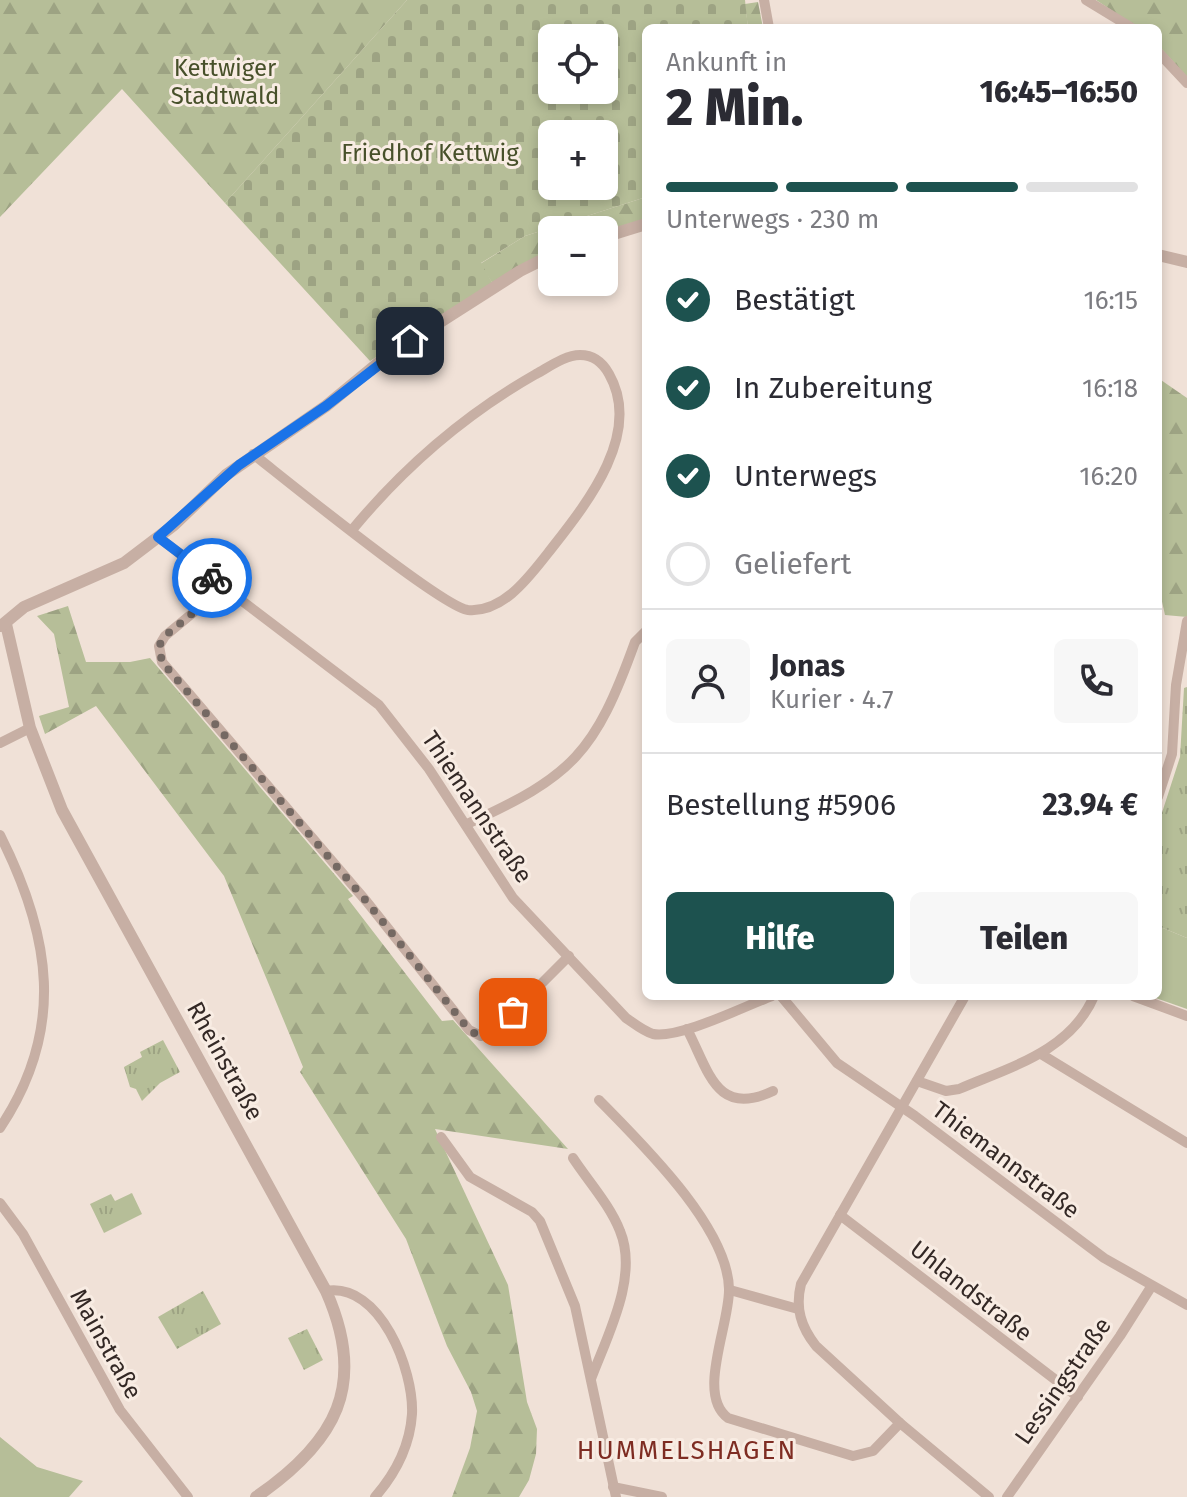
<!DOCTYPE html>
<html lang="de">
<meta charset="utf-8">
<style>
body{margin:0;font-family:"Fira Sans",sans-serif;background:#f7f7f7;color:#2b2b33;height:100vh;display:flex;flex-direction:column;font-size:30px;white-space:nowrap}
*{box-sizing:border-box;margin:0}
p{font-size:26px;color:#7c7c81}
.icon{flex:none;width:44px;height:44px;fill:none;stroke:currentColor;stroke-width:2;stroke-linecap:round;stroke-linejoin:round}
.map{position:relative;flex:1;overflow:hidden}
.drawer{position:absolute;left:642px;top:24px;width:520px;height:976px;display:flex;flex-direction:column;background:#fff;border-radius:12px;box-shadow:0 4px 12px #0003}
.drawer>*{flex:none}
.tools{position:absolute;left:538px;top:24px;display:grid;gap:16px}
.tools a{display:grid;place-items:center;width:80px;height:80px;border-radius:12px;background:#fff;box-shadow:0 4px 12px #0003;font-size:40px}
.pin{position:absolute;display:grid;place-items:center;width:68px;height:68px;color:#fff;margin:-34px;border-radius:16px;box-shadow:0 4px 12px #0006}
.courier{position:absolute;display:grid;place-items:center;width:80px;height:80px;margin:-40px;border:6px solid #1a73e8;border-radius:50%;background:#fff;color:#222;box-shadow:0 2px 10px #0007}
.summary em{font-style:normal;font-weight:800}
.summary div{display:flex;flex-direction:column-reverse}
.summary{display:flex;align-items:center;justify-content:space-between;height:136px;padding:0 24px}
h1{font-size:52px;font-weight:800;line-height:60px}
.bar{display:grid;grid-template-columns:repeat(4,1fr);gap:12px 8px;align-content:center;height:96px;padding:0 24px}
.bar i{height:10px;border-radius:6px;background:#e1e1e2}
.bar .active{background:#1d524f}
.bar p{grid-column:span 4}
.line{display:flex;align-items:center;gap:20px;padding:0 24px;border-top:2px solid #e1e1e2}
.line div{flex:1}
.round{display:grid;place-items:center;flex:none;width:84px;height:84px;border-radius:12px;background:#f7f7f7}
ol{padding:0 24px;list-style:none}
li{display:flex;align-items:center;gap:24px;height:88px}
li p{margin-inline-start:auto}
li .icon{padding:8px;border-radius:50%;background:#1d524f;color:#fff;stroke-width:4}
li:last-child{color:#7c7c81}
li i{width:44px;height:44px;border:4px solid #e1e1e2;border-radius:50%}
.action{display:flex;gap:16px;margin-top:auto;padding:16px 24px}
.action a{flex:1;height:92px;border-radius:12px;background:#1d524f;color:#fff;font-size:32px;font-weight:800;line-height:92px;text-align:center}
.action a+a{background:#f7f7f7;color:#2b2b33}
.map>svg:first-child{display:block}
</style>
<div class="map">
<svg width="1187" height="1497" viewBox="0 0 1187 1497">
<defs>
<pattern id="forest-firs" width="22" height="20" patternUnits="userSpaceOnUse" patternTransform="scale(2)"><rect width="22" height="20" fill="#b6be98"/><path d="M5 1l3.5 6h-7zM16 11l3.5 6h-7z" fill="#9da383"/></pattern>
<pattern id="cemetery-stones" width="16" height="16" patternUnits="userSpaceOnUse" patternTransform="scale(2)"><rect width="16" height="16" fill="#b6be98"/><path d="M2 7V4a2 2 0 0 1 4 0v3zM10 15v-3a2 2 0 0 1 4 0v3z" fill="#9da383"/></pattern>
<pattern id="park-tufts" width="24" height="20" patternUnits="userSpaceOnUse" patternTransform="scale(2)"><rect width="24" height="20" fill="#b6be98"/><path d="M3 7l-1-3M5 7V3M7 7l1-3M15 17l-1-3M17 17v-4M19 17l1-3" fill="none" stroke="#9da383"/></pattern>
</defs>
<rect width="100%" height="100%" fill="#f0e1d7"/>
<g fill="#b6be98">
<path d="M 1158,926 L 1187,938 L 1187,1009 L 1150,996 L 1158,996 Z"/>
<path d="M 0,1437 L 37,1467 L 83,1481 L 69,1497 L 0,1497 Z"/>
</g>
<g fill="url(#forest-firs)">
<path d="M 0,0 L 407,0 L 225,203 L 122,89 L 0,217 Z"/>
<path d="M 1096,0 L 1187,0 L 1187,77 L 1158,45 L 1158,28 L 1138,28 Z"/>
<path d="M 758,2 L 763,28 L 748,28 L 745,4 Z"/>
<path d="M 646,197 L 646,220 L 604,233 L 604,230 L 552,230 L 552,251 L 493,284 L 480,264 L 525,236 Z"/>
<path d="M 1158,378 L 1187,398 L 1187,617 L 1165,615 L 1158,584 Z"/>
<path d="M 68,606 L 86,662 L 130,662 L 150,658 L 353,896 L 348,899 L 442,1021 L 453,1020 L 568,1149 L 435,1129 L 508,1285 L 527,1402 L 537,1429 L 536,1454 L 529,1480 L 519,1497 L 452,1497 L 470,1448 L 477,1411 L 471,1392 L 447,1346 L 406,1239 L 300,1072 L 303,1067 L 224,876 L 96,706 L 45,734 L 39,716 L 69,707 L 54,634 L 37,616 Z"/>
</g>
<path fill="url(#cemetery-stones)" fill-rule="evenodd" d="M 407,0 L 745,0 L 748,28 L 646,28 L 646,197 L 525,236 L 481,263 L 493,284 L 370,361 L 225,203 ZM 552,38 L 604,38 L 604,90 L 552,90 ZM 552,134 L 604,134 L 604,186 L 552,186 Z"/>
<g fill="url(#park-tufts)">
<path d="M 1187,687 L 1187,938 L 1158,926 L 1158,825 L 1180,757 L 1184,688 Z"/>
<path d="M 163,1040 L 180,1072 L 160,1083 L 142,1101 L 136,1089 L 130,1087 L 124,1067 L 142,1057 L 140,1052 Z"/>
<path d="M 132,1193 L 142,1214 L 104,1233 L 90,1204 L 111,1194 L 115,1201 Z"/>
<path d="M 203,1291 L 221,1324 L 177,1349 L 158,1317 Z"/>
<path d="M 307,1329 L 323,1360 L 304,1370 L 288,1338 Z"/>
</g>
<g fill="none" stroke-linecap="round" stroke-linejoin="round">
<g stroke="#c7afa4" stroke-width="10">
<path d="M 764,0 L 769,28"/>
<path d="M 1086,0 L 1132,28"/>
<path d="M 1158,52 L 1187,83"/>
<path d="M 253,454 C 285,479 442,607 468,610 C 503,613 529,577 548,553 C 584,507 644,435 609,374 C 603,363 594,355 580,355 C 565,355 549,367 536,374 C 464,415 405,466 352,530"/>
<path d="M 158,537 L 379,705 L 429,769 L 513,898 L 626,1018 C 635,1024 643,1031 653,1034 C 679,1039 745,1006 772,996"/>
<path d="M 224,587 L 165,636 L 159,646 L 162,662 L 367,902 L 469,1030 L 481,1036 L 494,1031 L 569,956"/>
<path d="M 0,743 L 30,728"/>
<path d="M 1158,797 L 1172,754 L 1176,685 L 1187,621"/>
<path d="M 467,824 C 573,776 595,753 635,642 L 646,631"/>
<path d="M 0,835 C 51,936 66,1029 0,1128"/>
<path d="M 781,996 L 837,1063 L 915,1116 L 1104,1258 L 1187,1305"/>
<path d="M 965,996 L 801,1284 C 795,1308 801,1327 816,1346 L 900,1423 L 989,1497"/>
<path d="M 1133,996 L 1187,1016"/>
<path d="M 687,1029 C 709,1071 716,1118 773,1091"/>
<path d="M 1041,1054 L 1187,1143"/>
<path d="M 917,1081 L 946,1091 L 959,1089 C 1010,1067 1071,1051 1094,996"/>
<path d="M 599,1100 C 641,1143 728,1227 729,1289 C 730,1324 696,1395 728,1418 L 853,1456 L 873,1451 L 900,1423"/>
<path d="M 441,1137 L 470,1177 L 532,1212 L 540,1221 L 575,1306 L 616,1497"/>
<path d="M 573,1158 C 588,1181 610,1205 620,1231 C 639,1277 607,1336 591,1379"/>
<path d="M 0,1203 L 23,1234 L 120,1410 L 188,1497"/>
<path d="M 840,1215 L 1078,1397"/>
<path d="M 730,1290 L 798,1309"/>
<path d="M 326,1291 C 380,1282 414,1370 412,1414 C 410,1445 395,1474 375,1497"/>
<path d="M 613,1487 L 662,1497"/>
<path d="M 1007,1497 L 1120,1336 L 1151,1287"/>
</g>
<g stroke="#c7afa4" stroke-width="12">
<path d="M 604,237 L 646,224"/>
<path d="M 1158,255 L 1187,262"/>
<path d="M 6,624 L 30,728 L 62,810 L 326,1291 C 368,1385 336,1442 256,1497"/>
<path d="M 1,626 L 24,607 L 124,563 L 174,525 L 226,475 L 326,406 L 387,356 L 520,271 L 552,255"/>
</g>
</g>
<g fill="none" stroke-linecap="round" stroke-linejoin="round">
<path stroke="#756963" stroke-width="8" stroke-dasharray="0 14.4" d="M 212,578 L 224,587 L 165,636 L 159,646 L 162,662 L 367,902 L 469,1030 C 488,1044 501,1025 513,1012"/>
<path stroke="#1a73e8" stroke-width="10" d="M 212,578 L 158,537 L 239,465 L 326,406 L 410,341"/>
</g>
<g text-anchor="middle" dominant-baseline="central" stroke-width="6" stroke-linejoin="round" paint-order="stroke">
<g font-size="24" fill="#47502a" stroke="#f8ece3">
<text x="225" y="68">Kettwiger<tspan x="225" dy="28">Stadtwald</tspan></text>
<text x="430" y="153">Friedhof Kettwig</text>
</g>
<g font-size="24" fill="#332825" stroke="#f8ece3">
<text transform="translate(477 807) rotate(56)">Thiemannstraße</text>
<text transform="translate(225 1061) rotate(61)">Rheinstraße</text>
<text transform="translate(1006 1160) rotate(37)">Thiemannstraße</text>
<text transform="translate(971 1291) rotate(38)">Uhlandstraße</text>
<text transform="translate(106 1344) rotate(61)">Mainstraße</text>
<text transform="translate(1063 1381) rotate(-55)">Lessingstraße</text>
</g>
<g font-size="26" letter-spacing="2" fill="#7e2c22" stroke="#f8ece3">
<text x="687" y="1450">HUMMELSHAGEN</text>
</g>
</g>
</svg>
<div class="tools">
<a><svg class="icon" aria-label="locate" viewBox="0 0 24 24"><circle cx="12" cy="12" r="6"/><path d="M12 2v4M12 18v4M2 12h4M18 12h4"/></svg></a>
<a>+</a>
<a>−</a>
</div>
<div class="pin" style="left:513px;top:1012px;background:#ea580c"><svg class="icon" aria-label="bag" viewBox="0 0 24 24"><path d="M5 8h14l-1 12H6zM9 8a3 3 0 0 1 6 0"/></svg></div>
<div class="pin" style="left:410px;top:341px;background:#1f2937"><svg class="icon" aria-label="home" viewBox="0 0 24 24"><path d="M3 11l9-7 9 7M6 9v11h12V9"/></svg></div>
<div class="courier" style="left:212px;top:578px"><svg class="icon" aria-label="bike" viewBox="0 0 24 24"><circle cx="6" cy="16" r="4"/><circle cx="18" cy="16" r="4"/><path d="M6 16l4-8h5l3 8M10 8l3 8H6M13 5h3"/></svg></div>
<section class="drawer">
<div class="summary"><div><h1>2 Min.</h1><p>Ankunft in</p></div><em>16:45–16:50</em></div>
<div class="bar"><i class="active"></i><i class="active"></i><i class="active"></i><i></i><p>Unterwegs · 230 m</p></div>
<ol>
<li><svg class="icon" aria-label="check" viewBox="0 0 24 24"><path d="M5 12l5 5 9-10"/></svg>Bestätigt<p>16:15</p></li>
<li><svg class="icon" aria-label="check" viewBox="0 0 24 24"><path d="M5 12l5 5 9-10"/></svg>In Zubereitung<p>16:18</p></li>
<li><svg class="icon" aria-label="check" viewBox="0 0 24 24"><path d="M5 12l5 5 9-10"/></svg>Unterwegs<p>16:20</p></li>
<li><i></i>Geliefert</li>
</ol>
<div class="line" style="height:144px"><a class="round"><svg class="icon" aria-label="person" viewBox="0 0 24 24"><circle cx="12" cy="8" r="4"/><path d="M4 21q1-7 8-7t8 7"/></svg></a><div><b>Jonas</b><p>Kurier · 4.7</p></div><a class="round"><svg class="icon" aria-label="phone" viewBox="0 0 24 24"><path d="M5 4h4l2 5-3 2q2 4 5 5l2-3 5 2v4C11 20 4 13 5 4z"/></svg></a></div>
<div class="line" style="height:104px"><div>Bestellung #5906</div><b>23.94 €</b></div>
<div class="action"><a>Hilfe</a><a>Teilen</a></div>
</section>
</div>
